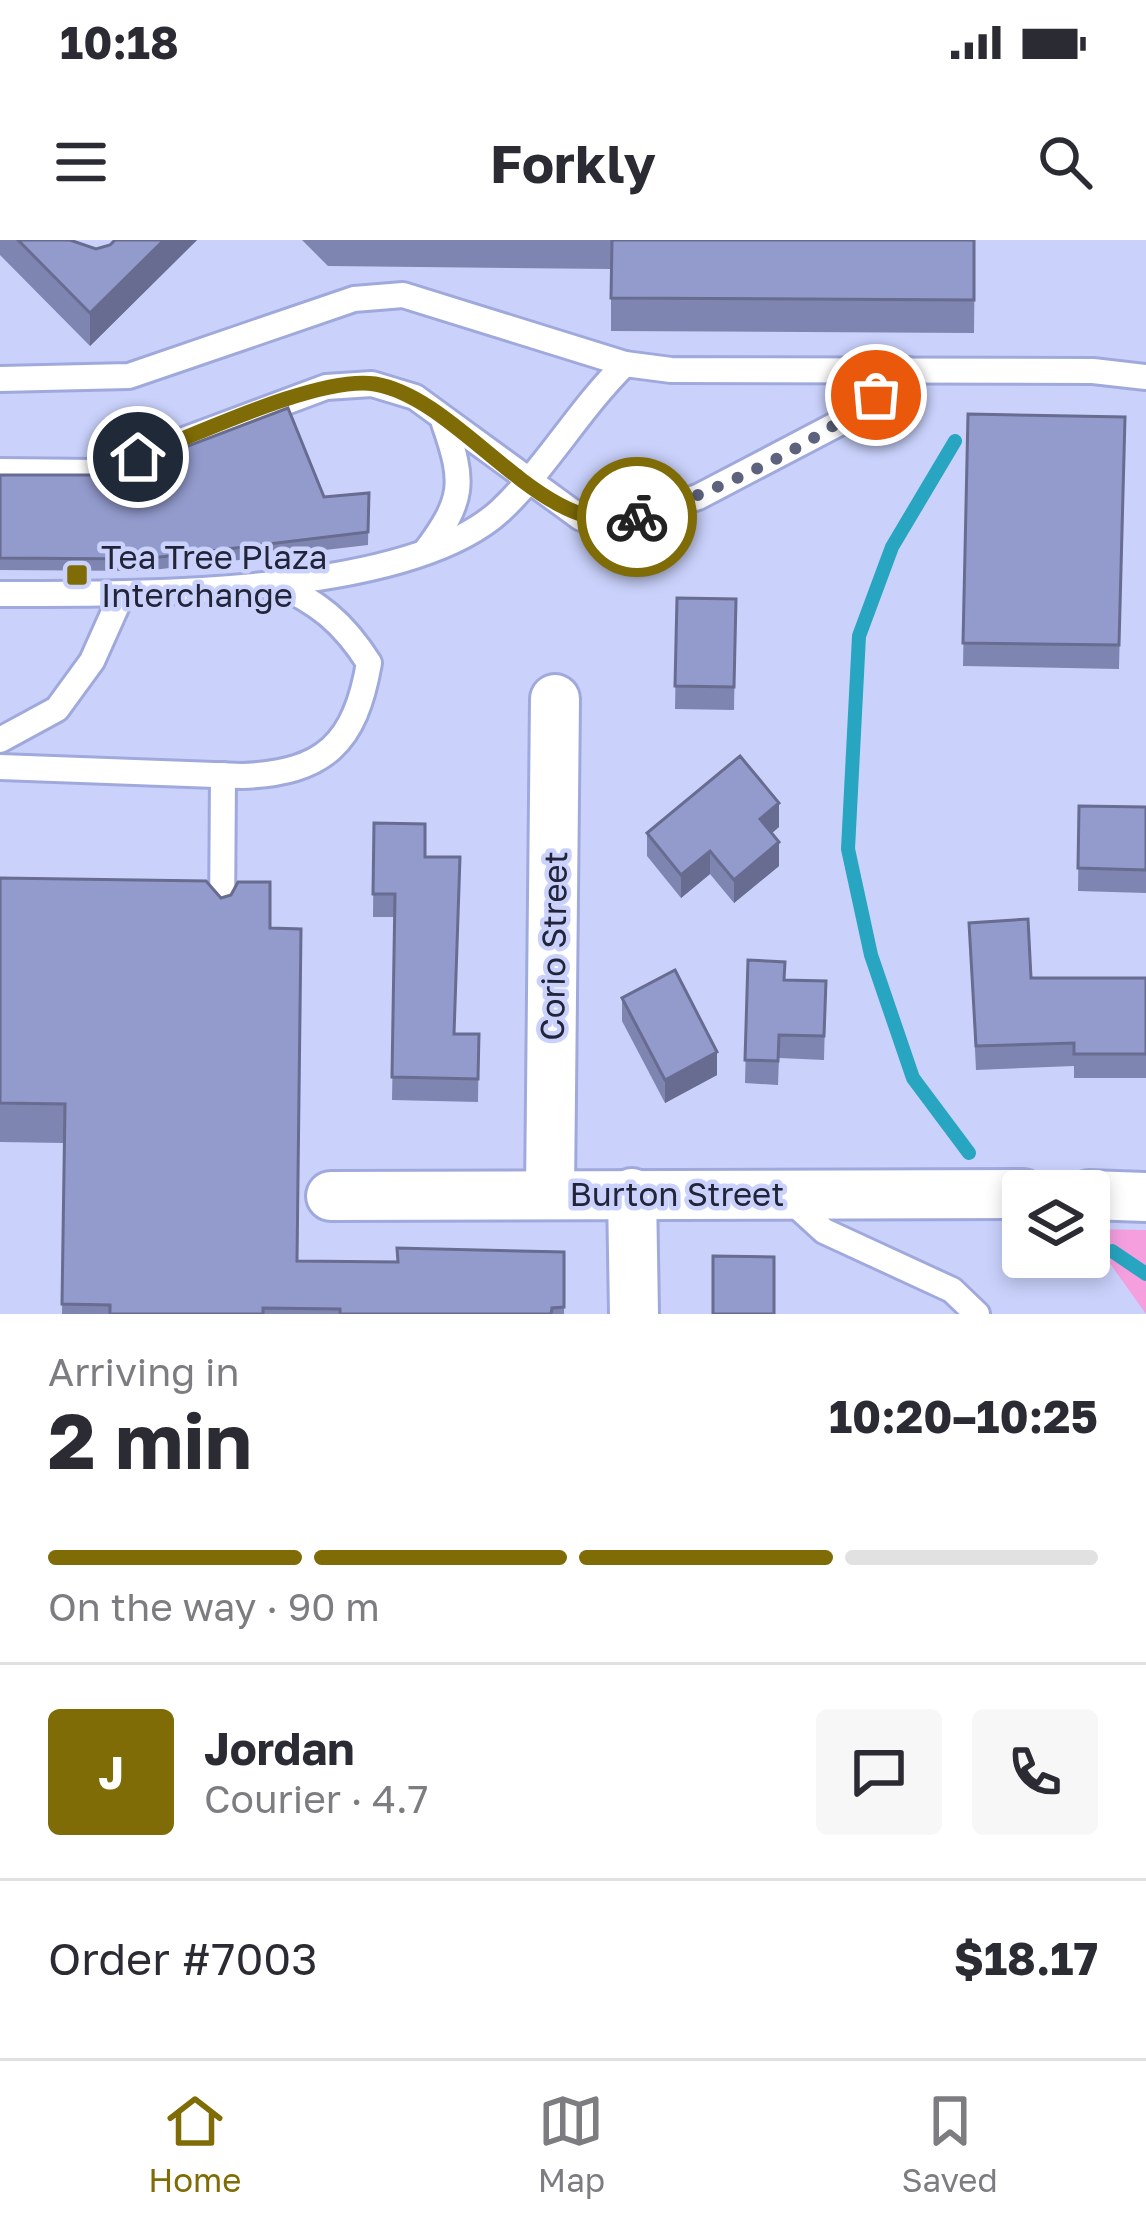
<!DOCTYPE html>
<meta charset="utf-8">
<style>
body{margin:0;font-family:"Golos Text",sans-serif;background:#f7f7f7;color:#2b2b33;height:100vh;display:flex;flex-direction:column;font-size:45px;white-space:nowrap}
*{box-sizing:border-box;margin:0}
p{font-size:39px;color:#7c7c81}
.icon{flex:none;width:66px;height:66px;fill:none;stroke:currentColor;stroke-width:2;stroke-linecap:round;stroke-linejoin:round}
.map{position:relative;height:1074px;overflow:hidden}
.panel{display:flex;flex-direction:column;background:#fff;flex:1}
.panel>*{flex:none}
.fabs{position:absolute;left:1002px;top:930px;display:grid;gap:24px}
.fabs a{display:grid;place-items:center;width:108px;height:108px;border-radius:12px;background:#fff;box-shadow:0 6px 18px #0003;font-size:60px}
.pin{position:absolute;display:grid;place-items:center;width:102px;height:102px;color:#fff;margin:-51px;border:6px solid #fff;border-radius:50%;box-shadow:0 3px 12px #0007}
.courier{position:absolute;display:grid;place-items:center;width:120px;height:120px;margin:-60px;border:9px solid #7f6c06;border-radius:50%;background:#fff;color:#222;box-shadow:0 3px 15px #0007}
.headline em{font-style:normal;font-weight:700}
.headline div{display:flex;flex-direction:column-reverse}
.headline{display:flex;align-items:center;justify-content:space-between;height:204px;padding:0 48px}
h1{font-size:78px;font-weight:700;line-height:90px}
.bar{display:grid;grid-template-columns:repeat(4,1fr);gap:18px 12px;align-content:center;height:144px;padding:0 48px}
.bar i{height:15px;border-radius:9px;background:#e1e1e2}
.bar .active{background:#7f6c06}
.bar p{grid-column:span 4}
.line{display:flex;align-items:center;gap:30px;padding:0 48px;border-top:3px solid #e1e1e2}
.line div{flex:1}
.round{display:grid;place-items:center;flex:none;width:126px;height:126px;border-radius:12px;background:#f7f7f7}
.status{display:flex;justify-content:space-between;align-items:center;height:84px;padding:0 60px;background:#fff;direction:ltr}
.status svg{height:33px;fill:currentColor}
header{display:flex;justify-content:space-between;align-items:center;height:156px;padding:0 48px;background:#fff;font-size:54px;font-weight:700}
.tabs{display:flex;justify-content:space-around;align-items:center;height:168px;border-top:3px solid #e1e1e2;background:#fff;font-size:33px;color:#7c7c81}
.tabs a{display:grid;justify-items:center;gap:6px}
.tabs .active{color:#7f6c06}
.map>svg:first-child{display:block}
</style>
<div class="status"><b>10:18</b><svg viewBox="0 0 49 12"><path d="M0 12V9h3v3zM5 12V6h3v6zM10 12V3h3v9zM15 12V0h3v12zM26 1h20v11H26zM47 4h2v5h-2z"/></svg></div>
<header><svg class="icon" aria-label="menu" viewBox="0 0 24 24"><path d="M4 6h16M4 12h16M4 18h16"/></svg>Forkly<svg class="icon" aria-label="search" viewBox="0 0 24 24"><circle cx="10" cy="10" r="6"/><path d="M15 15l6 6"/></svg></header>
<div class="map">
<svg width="1146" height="1074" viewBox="0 0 1146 1074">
<rect width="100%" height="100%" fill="#cad2fc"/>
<path fill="#f59fdf" d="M 1089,989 L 1146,990 L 1146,1074 L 1089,994 Z"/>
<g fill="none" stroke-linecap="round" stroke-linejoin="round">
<g stroke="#28a5c0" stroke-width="14">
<path d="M 955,201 L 892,307 L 859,396 L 848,609 L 871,715 L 913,838 L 969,913"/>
<path d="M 1112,1011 L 1146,1034"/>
</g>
<g stroke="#a0a9dc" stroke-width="30">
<g id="lane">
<path d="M 0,139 L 129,136 L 354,59 L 403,55 L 625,124 L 671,130 L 1093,131 L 1146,137"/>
<path d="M 0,231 L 98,232 L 326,147 L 372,144 L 415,157 L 581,278 L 629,279 L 698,257 L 845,180 L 908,130"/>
<path d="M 425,312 C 464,260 465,243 444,183"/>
<path d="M 0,354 C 127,354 405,358 500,271 C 547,227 579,169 625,124"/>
<path d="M 0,500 L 57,469 L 92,421 L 122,354"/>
<path d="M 0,527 L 242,536 C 325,533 355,503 369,423 C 343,382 318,362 273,342"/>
<path d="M 222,681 L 223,535"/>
<path d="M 789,959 L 824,991 L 952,1050 L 977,1074"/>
</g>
</g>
<g stroke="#a0a9dc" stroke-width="54">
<g id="street">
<path d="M 550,952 L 555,459"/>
<path d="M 632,953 L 634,1074"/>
<path d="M 1089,955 L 1146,957"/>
<path d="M 331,956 L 1023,954"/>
</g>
</g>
<use href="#lane" stroke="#fff" stroke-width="24"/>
<use href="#street" stroke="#fff" stroke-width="48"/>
</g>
<g fill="#7e85b0">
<path d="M 0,0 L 70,0 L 96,9 L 110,5 L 115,0 L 197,0 L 90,106 L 0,15 Z"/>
<path d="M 302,0 L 975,0 L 974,93 L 611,91 L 611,29 L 328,26 Z"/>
<path d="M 968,174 L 1125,177 L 1119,429 L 963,426 Z"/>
<path d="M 0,235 L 324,257 L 369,253 L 368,305 L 144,331 L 0,330 Z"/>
<path d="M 677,358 L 736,359 L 734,470 L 675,469 Z"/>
<path d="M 1079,566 L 1146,567 L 1146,653 L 1078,651 Z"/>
<path d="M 374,583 L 425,617 L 455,794 L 479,794 L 478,862 L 392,860 L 395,677 L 373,677 Z"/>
<path d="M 779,587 L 772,593 L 779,626 L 734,663 L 710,634 L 681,658 L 647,616 L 647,593 Z"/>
<path d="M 0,638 L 221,658 L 270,688 L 298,1021 L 397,1022 L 564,1012 L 564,1074 L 62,1074 L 64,903 L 0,902 Z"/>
<path d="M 969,683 L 1031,738 L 1146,738 L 1146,838 L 1074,838 L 1074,826 L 976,830 Z"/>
<path d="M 748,720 L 785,740 L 826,741 L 824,820 L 779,818 L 778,845 L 745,843 Z"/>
<path d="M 622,758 L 717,835 L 665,863 L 622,781 Z"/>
</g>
<g fill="#676c90">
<path d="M 164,0 L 197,0 L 90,106 L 90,73 Z"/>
<path d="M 779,563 L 779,587 L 760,603 L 760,579 Z"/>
<path d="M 779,602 L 779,626 L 734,663 L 734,640 Z"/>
<path d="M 710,611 L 710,634 L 681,658 L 681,635 Z"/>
<path d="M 717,812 L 717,835 L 665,863 L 665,840 Z"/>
</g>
<g fill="#939bcd" stroke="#676c90" stroke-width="3">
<path d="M 18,0 L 70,0 L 96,9 L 110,5 L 115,0 L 164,0 L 90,73 Z"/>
<path d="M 612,0 L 974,0 L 974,60 L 611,58 Z"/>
<path d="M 288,168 L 324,257 L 369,253 L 368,292 L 144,319 L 0,318 L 0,235 L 112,235 Z"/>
<path d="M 968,174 L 1125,177 L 1119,405 L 963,403 Z"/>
<path d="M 677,358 L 736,359 L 734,447 L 675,446 Z"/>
<path d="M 740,516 L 779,563 L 760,579 L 779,602 L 734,640 L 710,611 L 681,635 L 647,593 Z"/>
<path d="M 1079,566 L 1146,567 L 1146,630 L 1078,628 Z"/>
<path d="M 374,583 L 425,584 L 425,617 L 460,617 L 454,794 L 479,794 L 478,839 L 392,837 L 395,654 L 373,654 Z"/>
<path d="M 0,638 L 206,641 L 221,658 L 231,655 L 238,642 L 270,642 L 270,688 L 301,689 L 297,1021 L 398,1022 L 397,1008 L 564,1012 L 564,1067 L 552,1068 L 551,1074 L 340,1074 L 340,1069 L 263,1068 L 263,1074 L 110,1074 L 110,1065 L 62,1064 L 65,864 L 0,863 Z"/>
<path d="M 1028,679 L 1031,738 L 1146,738 L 1146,814 L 1074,814 L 1074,803 L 976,806 L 969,683 Z"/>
<path d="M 748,720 L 785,722 L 784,740 L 826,741 L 824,796 L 779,795 L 778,821 L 745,820 Z"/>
<path d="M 675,730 L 717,812 L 665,840 L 622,758 Z"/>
<path d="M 713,1016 L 774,1017 L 774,1074 L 713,1074 Z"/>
</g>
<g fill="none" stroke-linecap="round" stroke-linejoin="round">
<path stroke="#5d627d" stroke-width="12" stroke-dasharray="0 21.6" d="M 637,277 C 720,250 808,209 876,155"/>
<path stroke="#7f6c06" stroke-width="15" d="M 138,217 C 194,196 319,135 375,144 C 463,159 543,303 637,277"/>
</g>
<rect fill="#7f6c06" stroke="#cad2fc" stroke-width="4.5" x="65" y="323" width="24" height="24" rx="6"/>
<g text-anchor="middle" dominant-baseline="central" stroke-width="9" stroke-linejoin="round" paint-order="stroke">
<g font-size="33" fill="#222539" stroke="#cad2fc" text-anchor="start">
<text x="101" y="316">Tea Tree Plaza<tspan x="101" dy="38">Interchange</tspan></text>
</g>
<g font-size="33" fill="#222539" stroke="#cad2fc">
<text transform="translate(553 706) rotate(-89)">Corio Street</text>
<text x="677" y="953">Burton Street</text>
</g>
</g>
</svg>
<div class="fabs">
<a><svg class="icon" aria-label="layers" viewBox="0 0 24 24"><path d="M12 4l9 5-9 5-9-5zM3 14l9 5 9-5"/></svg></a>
</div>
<div class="pin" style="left:876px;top:155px;background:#ea580c"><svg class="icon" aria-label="bag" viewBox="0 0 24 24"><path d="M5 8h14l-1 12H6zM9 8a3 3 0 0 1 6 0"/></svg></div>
<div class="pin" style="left:138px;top:217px;background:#1f2937"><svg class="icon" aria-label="home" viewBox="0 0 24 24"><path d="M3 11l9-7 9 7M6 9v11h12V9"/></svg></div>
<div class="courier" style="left:637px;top:277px"><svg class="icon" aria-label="bike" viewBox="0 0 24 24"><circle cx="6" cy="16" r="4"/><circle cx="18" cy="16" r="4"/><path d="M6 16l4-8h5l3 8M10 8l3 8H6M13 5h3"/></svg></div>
</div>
<section class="panel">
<div class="headline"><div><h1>2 min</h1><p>Arriving in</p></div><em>10:20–10:25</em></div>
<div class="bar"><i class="active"></i><i class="active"></i><i class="active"></i><i></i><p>On the way · 90 m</p></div>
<div class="line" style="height:216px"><b class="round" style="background:#7f6c06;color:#fff">J</b><div><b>Jordan</b><p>Courier · 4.7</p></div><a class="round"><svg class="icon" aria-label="chat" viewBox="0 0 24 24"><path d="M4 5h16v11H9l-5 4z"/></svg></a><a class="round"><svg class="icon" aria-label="phone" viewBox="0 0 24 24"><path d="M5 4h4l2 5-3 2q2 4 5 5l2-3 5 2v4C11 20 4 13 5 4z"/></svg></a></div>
<div class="line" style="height:156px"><div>Order #7003</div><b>$18.17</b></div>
</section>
<nav class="tabs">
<a class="active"><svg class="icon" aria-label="home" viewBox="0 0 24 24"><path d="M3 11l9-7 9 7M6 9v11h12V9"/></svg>Home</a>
<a><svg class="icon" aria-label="map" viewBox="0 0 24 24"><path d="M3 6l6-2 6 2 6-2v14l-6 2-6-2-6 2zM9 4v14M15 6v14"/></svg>Map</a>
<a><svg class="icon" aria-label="saved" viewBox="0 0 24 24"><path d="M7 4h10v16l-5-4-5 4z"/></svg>Saved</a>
</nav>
